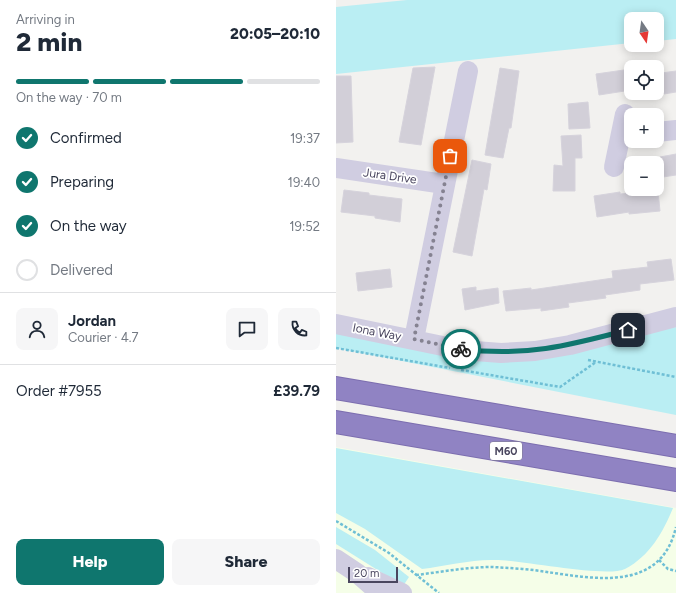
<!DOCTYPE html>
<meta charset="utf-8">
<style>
body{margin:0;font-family:Figtree,sans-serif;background:#f6f6f7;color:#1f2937;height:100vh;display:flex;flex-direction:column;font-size:15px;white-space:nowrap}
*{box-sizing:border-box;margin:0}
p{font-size:13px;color:#747a83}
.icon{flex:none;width:22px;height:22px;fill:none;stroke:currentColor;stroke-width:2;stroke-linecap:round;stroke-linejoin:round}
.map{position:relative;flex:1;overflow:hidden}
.side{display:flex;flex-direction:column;background:#fff;width:336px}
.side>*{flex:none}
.needle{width:26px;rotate:167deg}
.buttons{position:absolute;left:288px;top:12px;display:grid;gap:8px}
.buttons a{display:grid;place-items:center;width:40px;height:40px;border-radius:8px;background:#fff;box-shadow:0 2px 10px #0003;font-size:20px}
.scale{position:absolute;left:12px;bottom:10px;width:50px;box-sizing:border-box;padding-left:4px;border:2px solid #4a465f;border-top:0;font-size:11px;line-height:14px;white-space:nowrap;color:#4a465f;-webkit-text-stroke:3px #fff;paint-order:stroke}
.pin{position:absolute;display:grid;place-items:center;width:34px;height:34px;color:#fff;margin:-17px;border-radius:8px;box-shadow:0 2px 6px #0006}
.courier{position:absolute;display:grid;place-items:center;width:40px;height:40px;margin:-20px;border:3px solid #0f766e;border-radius:50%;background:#fff;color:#222;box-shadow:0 1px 5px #0007}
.head em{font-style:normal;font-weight:800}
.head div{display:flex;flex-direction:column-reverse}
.head{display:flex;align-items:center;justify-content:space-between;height:68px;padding:0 16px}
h1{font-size:26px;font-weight:800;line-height:30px}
.bar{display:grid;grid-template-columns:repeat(4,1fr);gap:6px 4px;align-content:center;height:48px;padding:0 16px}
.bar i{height:5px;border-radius:3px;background:#e0e1e3}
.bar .on{background:#0f766e}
.bar p{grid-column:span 4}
.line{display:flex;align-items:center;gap:10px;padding:0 16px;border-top:1px solid #e0e1e3}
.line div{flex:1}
.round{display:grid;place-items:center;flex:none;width:42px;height:42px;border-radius:8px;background:#f6f6f7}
ol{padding:0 16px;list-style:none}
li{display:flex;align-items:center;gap:12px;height:44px}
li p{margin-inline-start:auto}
li .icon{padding:4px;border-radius:50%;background:#0f766e;color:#fff;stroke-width:4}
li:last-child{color:#747a83}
li i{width:22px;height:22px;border:2px solid #e0e1e3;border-radius:50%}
.action{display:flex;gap:8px;margin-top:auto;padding:8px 16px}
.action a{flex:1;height:46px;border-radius:8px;background:#0f766e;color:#fff;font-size:16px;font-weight:800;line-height:46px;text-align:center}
.action a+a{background:#f6f6f7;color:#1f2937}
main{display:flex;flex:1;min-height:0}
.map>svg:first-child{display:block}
</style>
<main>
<section class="side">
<div class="head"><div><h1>2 min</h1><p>Arriving in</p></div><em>20:05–20:10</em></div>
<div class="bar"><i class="on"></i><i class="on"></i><i class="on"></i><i></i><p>On the way · 70 m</p></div>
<ol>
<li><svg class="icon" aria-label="check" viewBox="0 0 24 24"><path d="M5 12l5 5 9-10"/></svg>Confirmed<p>19:37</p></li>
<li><svg class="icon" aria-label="check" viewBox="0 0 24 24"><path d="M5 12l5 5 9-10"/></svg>Preparing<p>19:40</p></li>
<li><svg class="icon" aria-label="check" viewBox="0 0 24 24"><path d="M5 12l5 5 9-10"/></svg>On the way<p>19:52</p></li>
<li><i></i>Delivered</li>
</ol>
<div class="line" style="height:72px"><a class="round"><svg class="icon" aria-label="person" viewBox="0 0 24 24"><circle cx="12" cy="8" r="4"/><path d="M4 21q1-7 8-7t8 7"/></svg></a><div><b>Jordan</b><p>Courier · 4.7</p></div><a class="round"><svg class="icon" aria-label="chat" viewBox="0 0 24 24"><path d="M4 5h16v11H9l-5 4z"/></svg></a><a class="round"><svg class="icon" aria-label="phone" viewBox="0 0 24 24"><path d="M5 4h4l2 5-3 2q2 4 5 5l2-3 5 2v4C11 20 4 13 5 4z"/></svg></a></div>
<div class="line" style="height:52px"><div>Order #7955</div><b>£39.79</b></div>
<div class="action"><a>Help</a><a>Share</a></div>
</section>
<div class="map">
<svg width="340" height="593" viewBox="0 0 340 593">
<rect width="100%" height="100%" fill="#f2f1ef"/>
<path fill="#f5fee8" d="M 0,447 L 340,508 L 340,593 L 0,593 Z"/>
<g fill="#baeef3">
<path d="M 71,0 L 340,0 L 340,39 L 321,41 L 321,19 L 295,19 L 295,43 L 0,74 L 0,7 Z"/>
<path d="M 340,327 L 340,415 L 0,348 L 0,329 L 129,354 Z"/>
<path d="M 0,448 L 337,508 C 327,532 314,556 289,569 C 270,578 185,560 159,560 C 138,559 108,566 86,569 L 29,529 L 0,513 Z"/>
<path d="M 0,527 L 39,550 L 73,577 L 67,586 L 0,544 Z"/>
</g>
<g fill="#d2cfd8" stroke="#d6d3dc">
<path d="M 99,67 L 85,145 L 63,142 L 77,68 Z"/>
<path d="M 164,68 L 183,71 L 175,128 L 173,128 L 167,158 L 149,155 Z"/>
<path d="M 295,69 L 295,90 L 263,95 L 260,74 Z"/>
<path d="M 340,71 L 340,92 L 328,94 L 325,73 Z"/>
<path d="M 0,76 L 15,76 L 17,142 L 0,143 Z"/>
<path d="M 252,102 L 254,128 L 233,129 L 232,104 Z"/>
<path d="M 245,135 L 246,158 L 239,158 L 239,191 L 217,191 L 218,165 L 227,166 L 225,136 Z"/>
<path d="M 340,154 L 340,175 L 327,177 L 324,157 Z"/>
<path d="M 136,160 L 155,164 L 151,190 L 148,189 L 136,256 L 117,252 Z"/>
<path d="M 8,190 L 33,193 L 33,195 L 66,199 L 64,222 L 39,218 L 39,216 L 5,212 Z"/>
<path d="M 322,191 L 324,211 L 293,214 L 293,212 L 261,217 L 258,196 L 284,192 L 284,194 Z"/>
<path d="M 335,259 L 338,280 L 304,284 L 304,290 L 269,295 L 270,298 L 232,303 L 233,307 L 205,311 L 205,308 L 170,311 L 167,291 L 195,288 L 195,290 L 277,278 L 276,271 L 312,267 L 311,262 Z"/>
<path d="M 54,269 L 56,287 L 22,291 L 20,273 Z"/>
<path d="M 140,287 L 140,291 L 162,288 L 163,303 L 129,310 L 126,289 Z"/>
</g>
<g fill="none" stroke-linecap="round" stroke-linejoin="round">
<g stroke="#7c6eaf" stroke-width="24">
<g id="motorway">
<path d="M 0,388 L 340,446"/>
<path d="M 0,422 L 340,480"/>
</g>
</g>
<g stroke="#6fbfd5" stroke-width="2.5" stroke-dasharray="3 2" stroke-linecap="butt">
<path d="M 0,348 L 114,368"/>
<path d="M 252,360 L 340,377"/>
<path d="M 125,370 L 224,387 L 260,362"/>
<path d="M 0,521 L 53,553 L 103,593"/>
<path d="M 323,560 L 332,569 L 340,571"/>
<path d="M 80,575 C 105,572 131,567 156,567 C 174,568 193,569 211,572 C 260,579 325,592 340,527"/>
</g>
<g stroke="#d0cde1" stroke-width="20">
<path d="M 321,132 L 340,130"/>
<path d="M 278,167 L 289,114"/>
<path d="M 0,168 L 108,184"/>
<path d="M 0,324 L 126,350 L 165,353 L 199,351 L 234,345 L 340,317"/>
<path d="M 78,339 L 132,71"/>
<path d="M 0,559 L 21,573 L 44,593"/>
<path d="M 32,577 L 66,593"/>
</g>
<use href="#motorway" stroke="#9083c3" stroke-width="22"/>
</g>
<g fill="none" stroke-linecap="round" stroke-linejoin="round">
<path stroke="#858291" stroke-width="4" stroke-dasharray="0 7.2" d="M 114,156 L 78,339 L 125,349"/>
<path stroke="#0f766e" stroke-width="5" d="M 125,349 C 189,357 231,346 292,330"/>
</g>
<g text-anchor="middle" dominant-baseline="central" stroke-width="3.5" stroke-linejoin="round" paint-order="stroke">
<rect fill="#fff" stroke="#807e8f" stroke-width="1" x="154" y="442" width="32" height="18" rx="3"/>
<g font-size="11" font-weight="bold" fill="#4a465f">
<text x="170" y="451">M60</text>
</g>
<g font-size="12" fill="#4a465f" stroke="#fff">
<text transform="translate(54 176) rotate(8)">Jura Drive</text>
<text transform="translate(41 332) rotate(11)">Iona Way</text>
</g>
</g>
</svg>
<div class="buttons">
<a><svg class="needle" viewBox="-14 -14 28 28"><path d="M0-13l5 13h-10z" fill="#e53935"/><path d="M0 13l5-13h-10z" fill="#747a83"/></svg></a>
<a><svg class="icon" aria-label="locate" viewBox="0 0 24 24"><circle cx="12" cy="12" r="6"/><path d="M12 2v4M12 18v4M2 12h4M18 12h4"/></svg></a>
<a>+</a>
<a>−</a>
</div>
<div class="scale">20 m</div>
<div class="pin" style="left:114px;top:156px;background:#ea580c"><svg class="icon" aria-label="bag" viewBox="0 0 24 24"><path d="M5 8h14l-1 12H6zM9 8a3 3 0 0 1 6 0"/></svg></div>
<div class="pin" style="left:292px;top:330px;background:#1f2937"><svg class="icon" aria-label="home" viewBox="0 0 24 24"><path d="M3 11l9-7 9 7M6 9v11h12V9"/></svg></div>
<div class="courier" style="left:125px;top:349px"><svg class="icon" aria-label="bike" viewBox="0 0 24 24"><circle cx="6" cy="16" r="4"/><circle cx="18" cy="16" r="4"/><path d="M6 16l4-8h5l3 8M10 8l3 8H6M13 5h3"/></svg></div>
</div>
</main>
